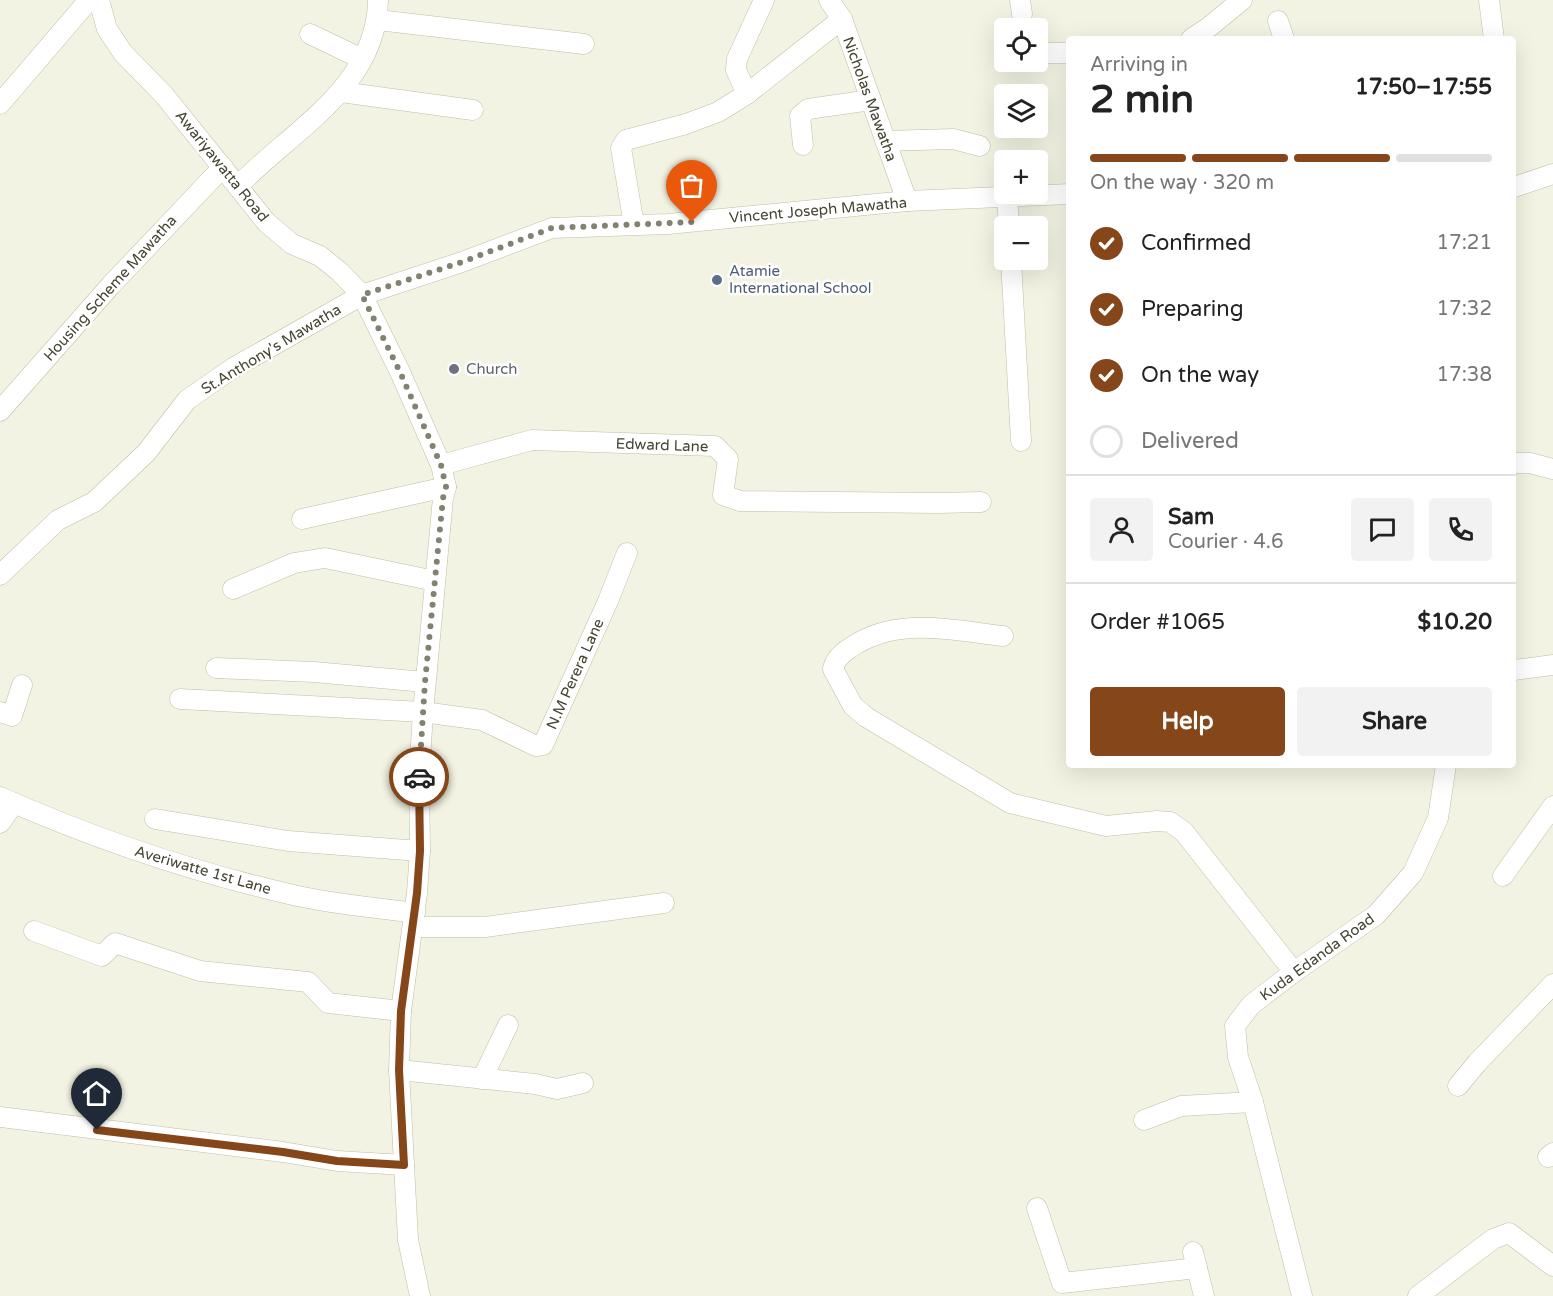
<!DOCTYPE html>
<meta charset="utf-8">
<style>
body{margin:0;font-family:"Varela Round",sans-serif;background:#f2f2f2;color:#222;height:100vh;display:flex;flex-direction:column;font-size:22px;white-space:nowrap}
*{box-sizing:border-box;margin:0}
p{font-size:20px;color:#767676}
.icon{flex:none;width:33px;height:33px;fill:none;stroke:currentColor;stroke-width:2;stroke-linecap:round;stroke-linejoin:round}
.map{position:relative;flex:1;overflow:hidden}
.panel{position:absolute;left:1066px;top:36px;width:450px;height:732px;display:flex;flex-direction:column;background:#fff;border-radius:6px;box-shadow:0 6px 24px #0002}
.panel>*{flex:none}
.tools{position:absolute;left:994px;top:18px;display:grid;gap:12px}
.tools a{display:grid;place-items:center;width:54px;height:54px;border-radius:6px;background:#fff;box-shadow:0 6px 24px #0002;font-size:30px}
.pin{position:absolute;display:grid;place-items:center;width:51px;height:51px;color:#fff;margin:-62px -26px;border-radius:50% 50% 50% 0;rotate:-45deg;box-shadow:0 0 6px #0007}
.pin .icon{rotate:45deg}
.courier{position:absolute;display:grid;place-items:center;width:60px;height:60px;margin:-30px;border:4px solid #854619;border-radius:50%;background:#fff;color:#222;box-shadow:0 2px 8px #0007}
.headline em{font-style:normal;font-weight:700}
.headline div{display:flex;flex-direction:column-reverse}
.headline{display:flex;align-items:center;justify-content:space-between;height:102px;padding:0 24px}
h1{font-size:39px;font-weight:700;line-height:45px}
.bar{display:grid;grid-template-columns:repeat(4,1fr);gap:9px 6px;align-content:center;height:72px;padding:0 24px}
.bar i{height:8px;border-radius:4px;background:#e0e0e0}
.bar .selected{background:#854619}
.bar p{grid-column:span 4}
.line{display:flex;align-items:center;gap:15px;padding:0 24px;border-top:2px solid #e0e0e0}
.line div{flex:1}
.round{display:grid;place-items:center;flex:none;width:63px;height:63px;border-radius:6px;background:#f2f2f2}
ol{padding:0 24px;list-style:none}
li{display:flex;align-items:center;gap:18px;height:66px}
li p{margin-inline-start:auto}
li .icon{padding:6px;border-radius:50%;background:#854619;color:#fff;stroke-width:4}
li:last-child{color:#767676}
li i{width:33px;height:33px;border:3px solid #e0e0e0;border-radius:50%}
.action{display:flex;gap:12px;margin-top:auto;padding:12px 24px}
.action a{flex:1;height:69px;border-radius:6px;background:#854619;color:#fff;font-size:24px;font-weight:700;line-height:69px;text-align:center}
.action a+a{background:#f2f2f2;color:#222}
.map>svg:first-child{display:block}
</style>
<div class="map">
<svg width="1553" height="1296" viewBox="0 0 1553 1296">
<rect width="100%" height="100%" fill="#f3f3e3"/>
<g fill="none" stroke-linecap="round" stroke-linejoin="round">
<g stroke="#c0bea5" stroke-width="21">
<g id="minor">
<path d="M 99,0 L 107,29 L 123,53 L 164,95 L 267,223 L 292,244 L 320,256 L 340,272 L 362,295 L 400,372 L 441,465 L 446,487 L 443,498 L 423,712 L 419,777 L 420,851 L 417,893 L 401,1011 L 399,1070 L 408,1240 L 420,1296"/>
<path d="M 829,0 L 842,19 L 907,201"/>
<path d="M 1020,0 L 1022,14"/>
<path d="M 1489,0 L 1494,39"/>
<path d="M 378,20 L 584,44"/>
<path d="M 1278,21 L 1284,39"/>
<path d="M 310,34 L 362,59"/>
<path d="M 1191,39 L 1209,27 L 1242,0"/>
<path d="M 1038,53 L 1070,53"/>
<path d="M 341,92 L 473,110"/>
<path d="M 747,94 L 736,70 L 737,59 L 764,0"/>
<path d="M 0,104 L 89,0"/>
<path d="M 885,141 L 953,139 L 980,146"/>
<path d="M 803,145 L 800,116 L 808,109 L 871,100"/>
<path d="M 238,186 C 291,131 377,87 378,0"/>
<path d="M 1514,187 L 1553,174"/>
<path d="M 1007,197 L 1009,226"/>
<path d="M 634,225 L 621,148 L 626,140 L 686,124 L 718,112 L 747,94 L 842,19"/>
<path d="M 1011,260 L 1021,441"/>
<path d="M 0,411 L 111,285 L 223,167"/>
<path d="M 1514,463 L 1530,463 L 1553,469"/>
<path d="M 441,465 L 532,440 L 715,446 L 728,459 L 723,495 L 740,501 L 938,503 L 981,502"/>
<path d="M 302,519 L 446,487"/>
<path d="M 0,575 L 58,520 L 94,502 L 146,453 L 187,400 L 233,368 L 362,295 L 462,262 L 552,228 L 668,224 L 907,201 L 1070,194"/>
<path d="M 233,589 L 294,563 L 325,558 L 435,581"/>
<path d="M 1003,636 C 951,630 895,616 850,648 C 842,653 835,659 833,669 L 853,706 L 866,717 L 1010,803 L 1106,826 L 1157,821 L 1170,822 L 1184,832 L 1294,972"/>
<path d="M 216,668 L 314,672 L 425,682"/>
<path d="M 1514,670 L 1553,665"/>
<path d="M 180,699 L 423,712 L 482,720 L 536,746 L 543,745 L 608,601 L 627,553"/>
<path d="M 0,712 L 12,716 L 22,685"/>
<path d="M 0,797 C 93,838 190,871 289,894 C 330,904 373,907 415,913"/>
<path d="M 155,819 L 288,841 L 420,851"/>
<path d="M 0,823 L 14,803"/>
<path d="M 1503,876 L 1553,806"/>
<path d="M 413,927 L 485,927 L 664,903"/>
<path d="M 34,931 L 102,956 L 115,943 L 200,971 L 308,982 L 328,1003 L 401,1011"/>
<path d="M 399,1070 L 535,1084 L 557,1089 L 583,1083"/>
<path d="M 482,1079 L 508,1025"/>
<path d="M 1458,1086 L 1477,1063 L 1553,984"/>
<path d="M 0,1117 L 283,1152 L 337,1161 L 404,1165"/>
<path d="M 1144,1120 L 1181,1106 L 1253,1102"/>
<path d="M 1548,1157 L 1553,1153"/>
<path d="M 1037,1208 L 1062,1283 L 1197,1268"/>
<path d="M 1193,1252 L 1204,1296"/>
<path d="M 1302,1296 L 1253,1102 L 1238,1057 L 1235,1026 L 1251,1005 L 1294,972 L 1376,915 L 1413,873 L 1438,818 L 1446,765"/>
<path d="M 1418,1296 L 1493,1239 L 1509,1233 L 1553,1266"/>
</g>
</g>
<use href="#minor" stroke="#fff" stroke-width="20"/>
</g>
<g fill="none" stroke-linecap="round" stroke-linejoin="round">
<path stroke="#838171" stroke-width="6" stroke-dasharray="0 10.8" d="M 419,777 L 425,682 L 443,498 L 446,487 L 441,465 L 400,372 L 362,295 L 462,262 L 552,228 L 692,222"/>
<path stroke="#854619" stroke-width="8" d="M 97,1130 L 283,1152 L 337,1161 L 404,1165 L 399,1070 L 401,1011 L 417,893 L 420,851 L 419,777"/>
</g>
<circle fill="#5c6f8a" stroke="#fff" stroke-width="2" cx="717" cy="280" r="6"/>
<circle fill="#6b7280" stroke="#fff" stroke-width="2" cx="454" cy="369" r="6"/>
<g text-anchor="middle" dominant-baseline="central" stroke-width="5" stroke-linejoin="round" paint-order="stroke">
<g font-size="15" fill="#464433" stroke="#fff">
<text transform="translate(870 99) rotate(70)">Nicholas Mawatha</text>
<text transform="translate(222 166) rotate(51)">Awariyawatta Road</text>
<text transform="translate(818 210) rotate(-5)">Vincent Joseph Mawatha</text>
<text transform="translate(110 288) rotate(-48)">Housing Scheme Mawatha</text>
<text transform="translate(271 349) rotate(-31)">St.Anthony's Mawatha</text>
<text transform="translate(662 445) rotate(2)">Edward Lane</text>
<text transform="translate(575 674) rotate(-66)">N.M Perera Lane</text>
<text transform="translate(203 870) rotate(16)">Averiwatte 1st Lane</text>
<text transform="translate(1317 957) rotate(-36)">Kuda Edanda Road</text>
</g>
<g font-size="15" fill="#4e5e75" stroke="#fff" text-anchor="start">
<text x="729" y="271">Atamie<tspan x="729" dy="17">International School</tspan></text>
</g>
<g font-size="15" fill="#5b616d" stroke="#fff" text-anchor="start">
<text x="466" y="369">Church</text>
</g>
</g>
</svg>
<div class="tools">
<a><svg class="icon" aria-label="locate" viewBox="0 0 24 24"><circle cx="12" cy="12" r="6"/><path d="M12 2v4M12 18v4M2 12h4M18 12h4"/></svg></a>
<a><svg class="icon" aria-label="layers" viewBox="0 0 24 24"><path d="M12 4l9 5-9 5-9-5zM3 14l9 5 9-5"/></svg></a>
<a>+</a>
<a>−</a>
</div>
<div class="pin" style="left:692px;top:222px;background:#ea580c"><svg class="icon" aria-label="bag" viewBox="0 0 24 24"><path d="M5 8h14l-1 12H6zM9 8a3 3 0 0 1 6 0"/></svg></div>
<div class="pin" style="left:97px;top:1130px;background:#1f2937"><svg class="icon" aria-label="home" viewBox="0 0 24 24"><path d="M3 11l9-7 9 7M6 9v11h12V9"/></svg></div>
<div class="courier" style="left:419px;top:777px"><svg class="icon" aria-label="car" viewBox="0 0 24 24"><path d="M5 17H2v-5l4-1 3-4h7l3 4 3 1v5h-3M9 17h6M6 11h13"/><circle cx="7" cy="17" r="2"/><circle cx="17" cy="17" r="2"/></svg></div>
<section class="panel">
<div class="headline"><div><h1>2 min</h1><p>Arriving in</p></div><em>17:50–17:55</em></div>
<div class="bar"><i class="selected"></i><i class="selected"></i><i class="selected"></i><i></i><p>On the way · 320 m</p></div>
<ol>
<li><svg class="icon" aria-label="check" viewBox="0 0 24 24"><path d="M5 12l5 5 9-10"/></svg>Confirmed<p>17:21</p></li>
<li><svg class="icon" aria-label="check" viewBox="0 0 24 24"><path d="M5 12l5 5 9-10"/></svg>Preparing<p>17:32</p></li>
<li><svg class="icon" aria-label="check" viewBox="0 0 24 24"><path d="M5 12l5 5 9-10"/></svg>On the way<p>17:38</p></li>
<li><i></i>Delivered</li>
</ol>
<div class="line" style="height:108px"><a class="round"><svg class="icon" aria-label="person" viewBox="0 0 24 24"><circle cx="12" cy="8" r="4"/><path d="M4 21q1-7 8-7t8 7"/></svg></a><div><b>Sam</b><p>Courier · 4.6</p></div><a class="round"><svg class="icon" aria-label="chat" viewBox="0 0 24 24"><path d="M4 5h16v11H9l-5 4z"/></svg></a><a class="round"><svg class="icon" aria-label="phone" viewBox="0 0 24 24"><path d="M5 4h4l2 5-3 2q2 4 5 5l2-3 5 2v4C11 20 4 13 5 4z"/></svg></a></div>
<div class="line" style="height:78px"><div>Order #1065</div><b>$10.20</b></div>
<div class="action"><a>Help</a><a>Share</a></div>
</section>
</div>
